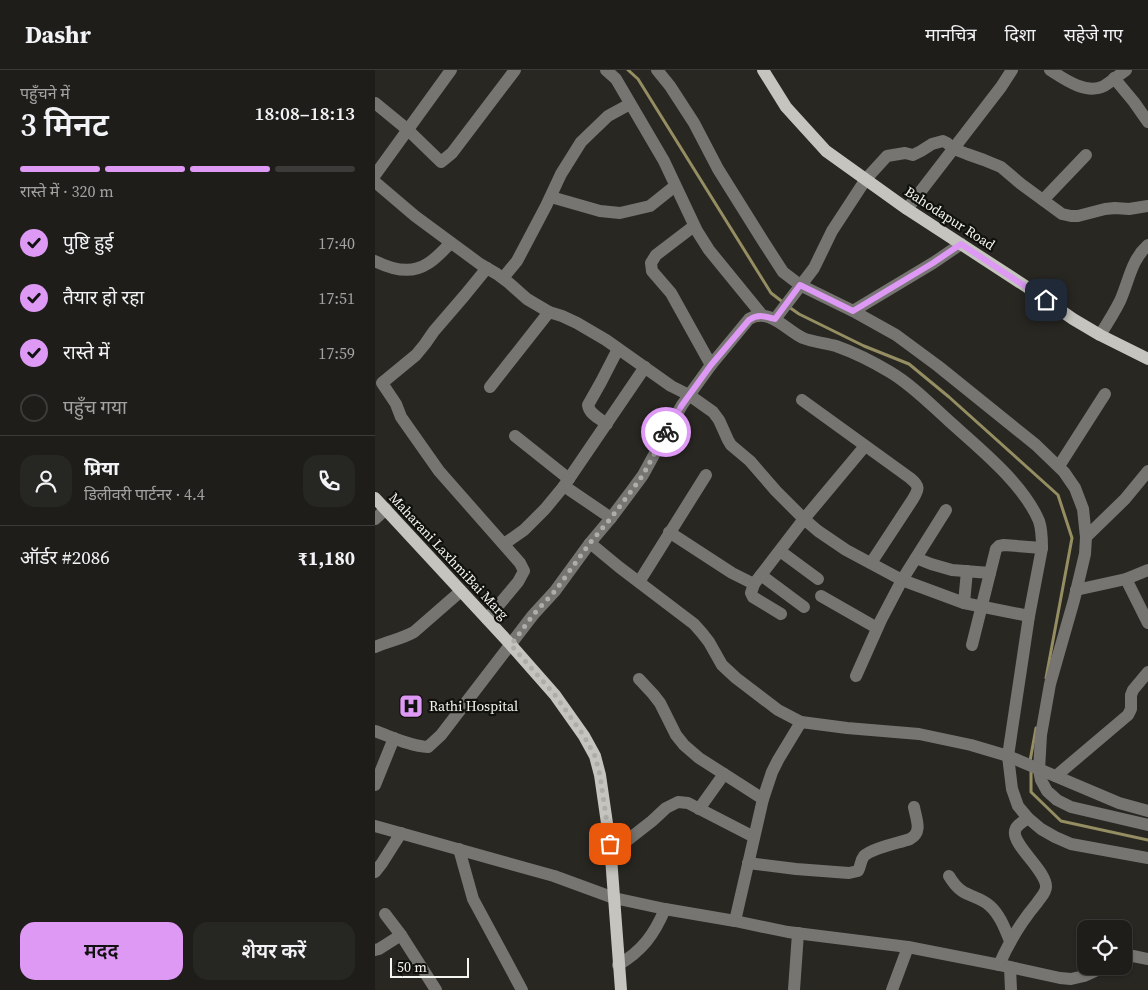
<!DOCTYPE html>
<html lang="hi">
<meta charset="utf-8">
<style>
body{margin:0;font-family:"Source Serif 4","Noto Sans Devanagari",serif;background:#262623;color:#f1f3f6;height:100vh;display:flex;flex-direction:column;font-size:19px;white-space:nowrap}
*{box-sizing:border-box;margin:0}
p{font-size:16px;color:#a1a2a2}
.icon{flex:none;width:28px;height:28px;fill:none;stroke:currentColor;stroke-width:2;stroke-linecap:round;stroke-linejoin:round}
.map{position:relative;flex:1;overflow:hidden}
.panel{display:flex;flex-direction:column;background:#1e1d1a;width:375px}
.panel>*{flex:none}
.tools{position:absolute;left:702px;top:850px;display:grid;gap:10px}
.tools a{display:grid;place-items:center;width:55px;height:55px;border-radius:10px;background:#1e1d1a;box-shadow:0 1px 4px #0004,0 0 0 1px #3c3b39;font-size:25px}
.scale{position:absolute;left:15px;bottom:12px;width:79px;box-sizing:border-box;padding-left:5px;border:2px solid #f5f5f1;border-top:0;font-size:14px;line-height:18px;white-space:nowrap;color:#f5f5f1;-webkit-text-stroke:4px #10100d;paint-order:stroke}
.pin{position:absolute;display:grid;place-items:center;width:42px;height:42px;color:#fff;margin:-21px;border-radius:10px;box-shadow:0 2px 8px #0006}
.courier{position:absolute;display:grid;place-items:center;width:50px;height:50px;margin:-25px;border:4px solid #dd99f4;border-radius:50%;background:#fff;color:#222;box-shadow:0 1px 6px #0007}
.overview em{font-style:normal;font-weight:600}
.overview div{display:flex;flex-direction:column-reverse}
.overview{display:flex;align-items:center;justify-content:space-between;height:85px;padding:0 20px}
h1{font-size:32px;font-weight:600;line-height:38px}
.bar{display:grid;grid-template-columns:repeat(4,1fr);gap:8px 5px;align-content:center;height:60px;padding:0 20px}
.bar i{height:6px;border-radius:4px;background:#3c3b39}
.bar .active{background:#dd99f4}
.bar p{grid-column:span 4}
.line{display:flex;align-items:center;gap:12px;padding:0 20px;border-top:1px solid #3c3b39}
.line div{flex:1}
.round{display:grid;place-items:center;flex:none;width:52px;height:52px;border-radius:15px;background:#262623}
ol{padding:0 20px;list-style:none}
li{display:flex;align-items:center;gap:15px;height:55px}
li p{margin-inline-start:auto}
li .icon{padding:5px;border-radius:50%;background:#dd99f4;color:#111;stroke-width:4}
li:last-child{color:#a1a2a2}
li i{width:28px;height:28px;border:2px solid #3c3b39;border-radius:50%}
.button{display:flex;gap:10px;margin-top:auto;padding:10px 20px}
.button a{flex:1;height:58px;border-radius:15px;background:#dd99f4;color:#111;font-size:20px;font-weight:600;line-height:58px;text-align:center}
.button a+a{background:#262623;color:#f1f3f6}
header{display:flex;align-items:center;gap:30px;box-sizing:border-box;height:70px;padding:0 25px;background:#1e1d1a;border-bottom:1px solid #3c3b39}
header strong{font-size:24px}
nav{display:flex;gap:28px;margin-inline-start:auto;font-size:18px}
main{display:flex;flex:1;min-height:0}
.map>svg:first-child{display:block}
</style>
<header>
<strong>Dashr</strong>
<nav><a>मानचित्र</a><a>दिशा</a><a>सहेजे गए</a></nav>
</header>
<main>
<section class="panel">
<div class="overview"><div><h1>3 मिनट</h1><p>पहुँचने में</p></div><em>18:08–18:13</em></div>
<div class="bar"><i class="active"></i><i class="active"></i><i class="active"></i><i></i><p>रास्ते में · 320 m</p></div>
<ol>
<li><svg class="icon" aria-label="check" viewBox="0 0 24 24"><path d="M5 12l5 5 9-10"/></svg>पुष्टि हुई<p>17:40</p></li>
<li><svg class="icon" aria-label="check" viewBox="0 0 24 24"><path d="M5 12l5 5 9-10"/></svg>तैयार हो रहा<p>17:51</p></li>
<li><svg class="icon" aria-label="check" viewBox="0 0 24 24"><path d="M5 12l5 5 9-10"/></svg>रास्ते में<p>17:59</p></li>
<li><i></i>पहुँच गया</li>
</ol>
<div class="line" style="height:90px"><a class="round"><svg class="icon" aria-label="person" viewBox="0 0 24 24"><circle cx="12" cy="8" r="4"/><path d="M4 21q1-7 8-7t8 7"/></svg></a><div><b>प्रिया</b><p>डिलीवरी पार्टनर · 4.4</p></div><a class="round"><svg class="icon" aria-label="phone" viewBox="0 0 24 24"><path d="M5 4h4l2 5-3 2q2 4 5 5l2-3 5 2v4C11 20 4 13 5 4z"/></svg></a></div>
<div class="line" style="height:65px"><div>ऑर्डर #2086</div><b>₹1,180</b></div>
<div class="button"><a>मदद</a><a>शेयर करें</a></div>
</section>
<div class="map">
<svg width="773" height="920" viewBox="0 0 773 920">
<rect width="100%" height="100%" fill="#282722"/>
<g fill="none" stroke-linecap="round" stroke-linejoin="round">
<g stroke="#958e62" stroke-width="3">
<path d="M 253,0 L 263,9 L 396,223 L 409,233"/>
<path d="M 414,237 L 424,244 L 489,276 L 534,294 L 574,327 L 683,425 L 697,468 L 671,608"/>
<path d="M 655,691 L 661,658"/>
<path d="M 656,700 L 656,722 L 686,751 L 773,770"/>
</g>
<g stroke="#767572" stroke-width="12">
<path d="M 231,0 L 241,9 L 289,91 L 322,161 L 334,180 L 387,245"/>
<path d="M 282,0 L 295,16 L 319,53 L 343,99 L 388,171 L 408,202 L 425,215 L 478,241 L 521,265 L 563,296 L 661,375 L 689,402 L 700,418 L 708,439 L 711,467 L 710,484 L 699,530 L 675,614 L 666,665 L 664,700 L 666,710 L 672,721 L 682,730 L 696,737 L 773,755"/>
<path d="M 675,0 C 689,9 711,25 729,16 C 736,12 744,5 751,0"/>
<path d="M 739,8 L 759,32 L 773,52"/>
<path d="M 0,33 L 33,60 L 66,92 L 77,83 L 140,0"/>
<path d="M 0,105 L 76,0"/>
<path d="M 0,112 L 40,146 L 105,194 L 122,204 L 134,213 L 152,229 L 174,242 L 187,246 L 202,253 L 231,270 L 296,316 L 314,325 L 338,342 L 344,350 L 353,370 L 356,375 L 375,391 L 401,421 L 429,449 L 443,461 L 471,480 L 527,510 L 589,533 L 654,546"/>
<path d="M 176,127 L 225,141 L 245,143 L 275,136 L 300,116"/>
<path d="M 668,130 L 711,85"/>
<path d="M 532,139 L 626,17 L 637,0"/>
<path d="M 319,156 L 281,185 L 276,193 L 277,201 L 296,223 L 336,295"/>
<path d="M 0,191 C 16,199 35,205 52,194 C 61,189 68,180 76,173"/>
<path d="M 112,198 L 90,225 L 59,261 L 50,274 L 41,285 L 7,313 L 21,334 L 26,347 L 64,401 L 145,493 L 149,501 L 143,512 L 112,549"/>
<path d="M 128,208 L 142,191 L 171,136 L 186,104 L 206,72 L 233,46 L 255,34"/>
<path d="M 478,241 L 558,193 L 586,174"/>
<path d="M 400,249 L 439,198 L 457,161 L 491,109 L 512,86 L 530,83 L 538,85 L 546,81 L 557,74 L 568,71 L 572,73 L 579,79 L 592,84 L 609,90 L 626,97 L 646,114 L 687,144 L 696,146 L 703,146 L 730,139 L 740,138 L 754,139 L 773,136"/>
<path d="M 725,265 C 732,254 739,243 745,231 C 754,211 756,190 773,175"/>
<path d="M 115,317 L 174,242"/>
<path d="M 427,330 L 535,408 C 545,416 544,419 538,429 L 496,493"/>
<path d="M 232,354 C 225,349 214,344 213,335 L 226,312 L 243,279"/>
<path d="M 140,366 L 194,409"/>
<path d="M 684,396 L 730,324"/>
<path d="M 189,416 L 236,448"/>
<path d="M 0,449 L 11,439"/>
<path d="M 294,462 L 357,503 L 379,514"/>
<path d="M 711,467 L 750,429 L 773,401"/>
<path d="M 215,473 L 244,497 L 319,554 L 327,563 L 334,572 L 347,595 L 361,608 L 403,640 L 426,652 L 472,658 L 544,664 L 596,675 L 633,686 L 744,733 L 773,741"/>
<path d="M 129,474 L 149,460 L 170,439 L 189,416 L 270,297"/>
<path d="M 405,481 L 443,509"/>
<path d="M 541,488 L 556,494 L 577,500 L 615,503"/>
<path d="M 386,505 L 429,537"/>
<path d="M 751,509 L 773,553"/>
<path d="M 264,512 L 331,405"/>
<path d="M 701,520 L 751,509 L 773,500"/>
<path d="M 446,526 L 502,558"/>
<path d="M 589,533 L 592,501"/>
<path d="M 406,544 L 378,527 L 376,523 L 379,514 L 429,449 L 490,376"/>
<path d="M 597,575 L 621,479 L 624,476 L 629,475 L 667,478"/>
<path d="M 0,577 C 13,571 27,569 39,562 L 86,521"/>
<path d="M 481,606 L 506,550 L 527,510 L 571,440"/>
<path d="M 264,609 L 278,624 L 285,633 L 301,665 L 309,675 L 324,688 L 388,729"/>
<path d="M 0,661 C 17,667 35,676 53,677 L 66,665 L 158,545 L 180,521 L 215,473 L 236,448 L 257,420 L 268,405 L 286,372 L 307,335 L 336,295 L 374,249 C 394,237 411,260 428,268 C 438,272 450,273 461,276 C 478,282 500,293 515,302 C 537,315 555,334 574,351 C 604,378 648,413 664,451 C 667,460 667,469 667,478 L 654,546 L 633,686 L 637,719 L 643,736 L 653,748 L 666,759 L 680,767 L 696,774 L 773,788"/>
<path d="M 681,706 L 753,645 L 756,639 L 756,625 L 758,620 L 773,602"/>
<path d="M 0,715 L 19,668"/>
<path d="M 324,739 L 349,704"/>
<path d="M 0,756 L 179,806 L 239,828 L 290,839 L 360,851 L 413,862 L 533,877 L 635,897 L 685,908 L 696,909 L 709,906 L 731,896"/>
<path d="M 84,779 L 98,829 L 147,920"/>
<path d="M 236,783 L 277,751 L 291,738 L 303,732 L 313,733 L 379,767"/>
<path d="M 373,793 L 421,799 L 474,803 L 483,801 C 486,796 485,791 489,786 C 497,778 524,773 535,769 C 548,762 541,749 539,737"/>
<path d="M 0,802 L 7,793 L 26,763"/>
<path d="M 574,806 C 577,811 581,817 587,821 C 596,827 607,828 615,836 C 625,845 630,859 635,871"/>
<path d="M 10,844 L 26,865 L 61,920"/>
<path d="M 360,851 L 388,729 L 397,702 L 403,690 L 426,652"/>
<path d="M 0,880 L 4,879 L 26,865"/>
<path d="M 749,889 L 758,886 L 773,889"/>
<path d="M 243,895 C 267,881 279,865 290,839"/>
<path d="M 624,895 C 634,872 646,852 662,833 C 665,828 671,823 671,817 C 672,801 637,775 640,761 C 641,755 649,751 653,748"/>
<path d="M 635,897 L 636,920"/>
<path d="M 419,920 L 423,863"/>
<path d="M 517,920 L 533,877"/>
</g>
<g stroke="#c5c4be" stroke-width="12">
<path d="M 388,0 L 411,37 L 451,81 L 532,139 L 658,221 L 698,249 L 725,265 L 773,289"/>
<path d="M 0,428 L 136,575 L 180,625 L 209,666 L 220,686 L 225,705 L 235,774 L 246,920"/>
</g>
</g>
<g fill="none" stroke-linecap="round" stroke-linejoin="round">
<path stroke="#adada9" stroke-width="5" stroke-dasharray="0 9" d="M 235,774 L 225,705 L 220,686 L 209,666 L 180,625 L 136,575 L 158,545 L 180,521 L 215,473 L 236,448 L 257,420 L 268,405 L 291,362"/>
<path stroke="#dd99f4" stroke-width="6" d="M 291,362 L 307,335 L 336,295 L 374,250 C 383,244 390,246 400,249 L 425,215 L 478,241 L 558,193 L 586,174 L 671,230"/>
</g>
<defs>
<g id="hospital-square" transform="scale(1.25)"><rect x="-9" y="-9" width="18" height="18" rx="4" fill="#dd99f4" stroke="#10100d"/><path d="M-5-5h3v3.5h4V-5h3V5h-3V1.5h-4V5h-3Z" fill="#111"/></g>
</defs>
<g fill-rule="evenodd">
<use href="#hospital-square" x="36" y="636"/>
</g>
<g text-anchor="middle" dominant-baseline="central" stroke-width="4.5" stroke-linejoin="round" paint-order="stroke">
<g font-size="14" fill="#f5f5f1" stroke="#10100d">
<text transform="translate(575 148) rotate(33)">Bahodapur Road</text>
<text transform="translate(74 486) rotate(47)">Maharani LaxhmiBai Marg</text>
</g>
<g font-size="14" fill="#f5f5f1" stroke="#10100d" text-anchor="start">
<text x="54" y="636">Rathi Hospital</text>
</g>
</g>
</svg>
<div class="tools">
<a><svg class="icon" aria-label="locate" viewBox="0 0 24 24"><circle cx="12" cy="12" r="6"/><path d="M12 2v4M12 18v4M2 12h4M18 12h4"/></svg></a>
</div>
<div class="scale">50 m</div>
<div class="pin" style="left:235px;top:774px;background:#ea580c"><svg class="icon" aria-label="bag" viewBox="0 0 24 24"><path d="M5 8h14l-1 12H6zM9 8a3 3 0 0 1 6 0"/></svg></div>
<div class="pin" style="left:671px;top:230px;background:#1f2937"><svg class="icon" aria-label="home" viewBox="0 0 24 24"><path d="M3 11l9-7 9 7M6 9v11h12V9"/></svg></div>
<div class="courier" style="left:291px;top:362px"><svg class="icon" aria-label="bike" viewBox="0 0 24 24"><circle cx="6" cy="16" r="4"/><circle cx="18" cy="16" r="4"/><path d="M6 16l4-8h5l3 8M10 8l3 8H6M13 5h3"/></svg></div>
</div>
</main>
